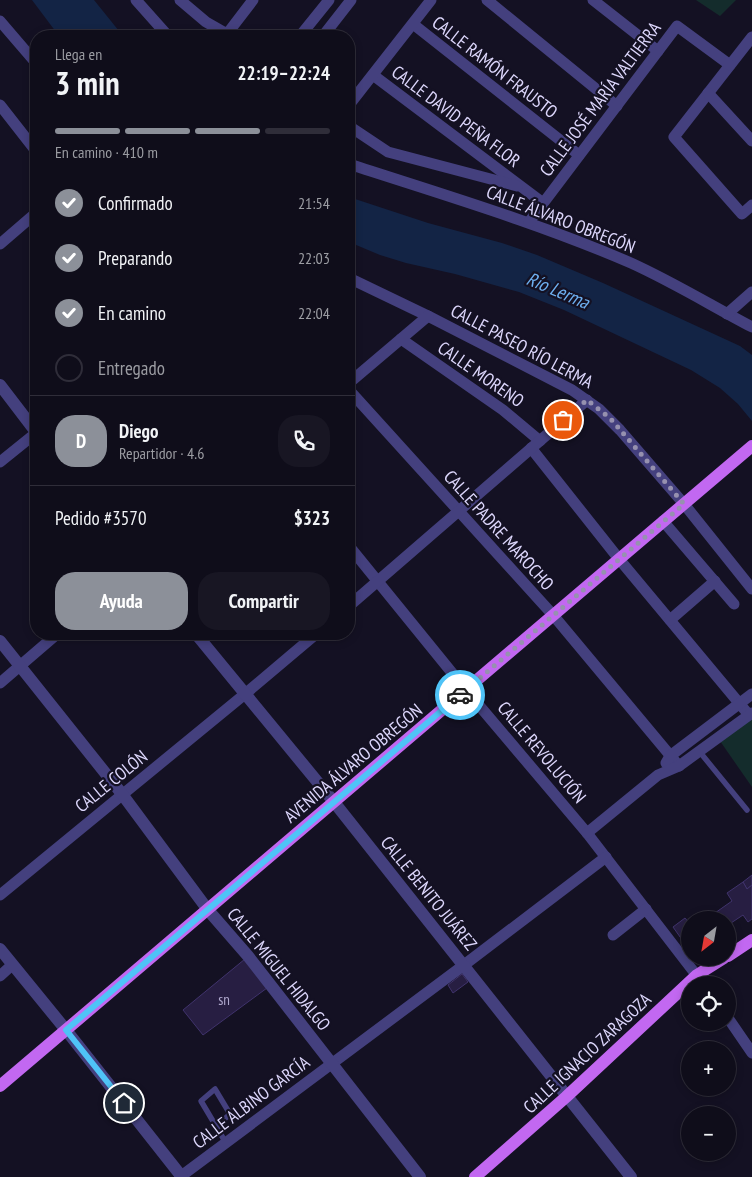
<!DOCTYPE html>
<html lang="es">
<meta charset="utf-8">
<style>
body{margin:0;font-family:"PT Sans Narrow",sans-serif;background:#181623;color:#f1f3f6;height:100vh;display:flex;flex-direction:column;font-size:19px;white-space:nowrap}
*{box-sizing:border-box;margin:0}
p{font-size:16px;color:#9b9ca2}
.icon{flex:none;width:28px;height:28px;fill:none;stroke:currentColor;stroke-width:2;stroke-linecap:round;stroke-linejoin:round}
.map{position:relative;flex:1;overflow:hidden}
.sheet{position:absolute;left:30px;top:30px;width:325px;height:610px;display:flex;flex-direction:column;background:#0f0d1a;border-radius:20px;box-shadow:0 2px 8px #0003,0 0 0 1px #2f2d39}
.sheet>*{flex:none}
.needle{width:32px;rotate:211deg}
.fabs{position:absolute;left:681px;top:911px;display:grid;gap:10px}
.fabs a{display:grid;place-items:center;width:55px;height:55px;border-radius:50%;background:#0f0d1a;box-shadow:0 2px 8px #0003,0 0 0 1px #2f2d39;font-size:25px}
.pin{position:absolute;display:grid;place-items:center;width:42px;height:42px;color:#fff;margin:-21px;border:2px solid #fff;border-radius:50%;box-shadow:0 1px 5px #0007}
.courier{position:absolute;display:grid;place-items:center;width:50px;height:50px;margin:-25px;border:4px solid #4fc3f7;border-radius:50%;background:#fff;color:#222;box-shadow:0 1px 6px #0007}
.head em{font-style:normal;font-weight:700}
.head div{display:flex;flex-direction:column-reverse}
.head{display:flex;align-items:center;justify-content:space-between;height:85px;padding:0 25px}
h1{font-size:32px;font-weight:700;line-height:38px}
.bar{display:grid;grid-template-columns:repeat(4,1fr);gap:8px 5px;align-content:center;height:60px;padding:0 25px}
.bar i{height:6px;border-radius:4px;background:#2f2d39}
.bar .selected{background:#8c9099}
.bar p{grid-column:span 4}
.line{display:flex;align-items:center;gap:12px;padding:0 25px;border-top:1px solid #2f2d39}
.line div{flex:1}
.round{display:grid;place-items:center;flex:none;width:52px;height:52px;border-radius:20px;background:#181623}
ol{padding:0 25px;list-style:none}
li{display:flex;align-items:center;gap:15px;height:55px}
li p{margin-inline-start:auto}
li .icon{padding:5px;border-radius:50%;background:#8c9099;color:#fff;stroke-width:4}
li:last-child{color:#9b9ca2}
li i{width:28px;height:28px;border:2px solid #2f2d39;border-radius:50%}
.button{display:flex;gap:10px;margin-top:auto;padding:10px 25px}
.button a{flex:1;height:58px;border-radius:20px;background:#8c9099;color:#fff;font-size:20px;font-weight:700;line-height:58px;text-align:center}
.button a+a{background:#181623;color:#f1f3f6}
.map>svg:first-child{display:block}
</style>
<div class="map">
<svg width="752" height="1177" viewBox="0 0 752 1177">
<rect width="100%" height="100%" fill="#141123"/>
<g fill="#142c2c">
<path d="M 696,0 L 736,0 L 720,16 Z"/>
<path d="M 752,719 L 752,787 L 720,741 Z"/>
</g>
<g fill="#132445">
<path d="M 32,0 L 94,0 L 123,36 L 59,36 Z"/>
<path d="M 349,197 L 428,223 L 502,243 L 537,255 L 603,283 L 740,346 L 752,355 L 752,421 L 738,404 L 720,388 L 691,370 L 564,310 L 519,292 L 455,274 L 406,263 L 380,255 L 349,242 Z"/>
</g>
<g fill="#271e42" stroke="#40336c">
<path d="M 752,875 L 752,885 L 747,889 L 743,882 Z"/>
<path d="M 743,882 L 747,889 L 752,885 L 752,919 L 748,922 L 743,915 L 728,925 L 728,920 L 705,920 L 732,901 L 727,893 Z"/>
<path d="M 685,918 L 690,924 L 690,951 L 673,927 Z"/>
<path d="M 245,959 L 267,988 L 203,1035 L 183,1010 Z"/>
<path d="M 462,974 L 468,982 L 453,993 L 448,985 Z"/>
</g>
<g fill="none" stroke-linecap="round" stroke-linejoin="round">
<g stroke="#44407e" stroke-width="5.5">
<path d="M 699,751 L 747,810"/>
<path d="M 217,1126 L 230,1114 L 215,1089 L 201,1101 L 226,1143"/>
</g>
<g stroke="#44407e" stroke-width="11">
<path d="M 136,0 L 168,36"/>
<path d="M 180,0 L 206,22 L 227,34 L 253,0"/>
<path d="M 487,0 L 617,106"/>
<path d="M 593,0 L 658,51"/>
<path d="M 0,21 L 36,63"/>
<path d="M 413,24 L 579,155"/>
<path d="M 300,36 L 329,0"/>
<path d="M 323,36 L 351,0"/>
<path d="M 752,37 L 674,137 L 742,214 L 752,205"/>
<path d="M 373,75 L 543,203"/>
<path d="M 708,93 L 752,141"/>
<path d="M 0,105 L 36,151"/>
<path d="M 349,105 L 431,0"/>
<path d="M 349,126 L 388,152 L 517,186"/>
<path d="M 349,164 C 444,195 539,223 631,263 C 673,282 712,306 752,327"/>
<path d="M 529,222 L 677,26 L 730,65"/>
<path d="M 0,244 L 36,213"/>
<path d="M 349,278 L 428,316 L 572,390 L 599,409 L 620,430 L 684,504 L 752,589"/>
<path d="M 727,314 L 752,292"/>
<path d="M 401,339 L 503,410 L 540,441"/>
<path d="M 349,383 L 428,316"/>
<path d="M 349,390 L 553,615 L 679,766"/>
<path d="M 531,448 L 619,559 L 749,715"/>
<path d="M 0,462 L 36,433"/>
<path d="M 663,521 L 734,604"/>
<path d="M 349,546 L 466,690 L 587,833 L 704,985"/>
<path d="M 349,606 L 587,400"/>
<path d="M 670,620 L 715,581"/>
<path d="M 0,683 L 57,634"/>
<path d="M 666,763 L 670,756 L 752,694"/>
<path d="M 587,833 L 658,775 L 679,766 L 752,713"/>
<path d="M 0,895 L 245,694 L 316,634"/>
<path d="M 613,935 L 646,909"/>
<path d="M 0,976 L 12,965"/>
<path d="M 728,1018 L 752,1053"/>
<path d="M 180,1177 L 464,965 L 606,857"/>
</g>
<g stroke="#44407e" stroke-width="12">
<path d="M 0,385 L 36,432"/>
<path d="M 196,634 L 334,802 L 631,1177"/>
<path d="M 0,641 L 122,794 L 208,910 L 248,956 L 420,1177"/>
<path d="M 0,949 L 66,1030 L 182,1177"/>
</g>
<g stroke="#c268f1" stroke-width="12">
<path d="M 728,956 L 752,940"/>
<path d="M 0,1086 L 752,446"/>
<path d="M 475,1177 L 566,1097 L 697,975 L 724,958"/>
</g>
</g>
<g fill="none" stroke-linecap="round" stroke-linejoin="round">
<path stroke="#9691af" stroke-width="5" stroke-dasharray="0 9" d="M 460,695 L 684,504 L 610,418 L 587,400 L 563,420"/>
<path stroke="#4fc3f7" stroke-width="6" d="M 124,1103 L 66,1030 L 460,695"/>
</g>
<g text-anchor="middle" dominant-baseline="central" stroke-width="4.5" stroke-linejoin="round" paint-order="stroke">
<g font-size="15" fill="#afa8cd">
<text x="224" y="999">sn</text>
</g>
<g font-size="18" fill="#dcd6fb" stroke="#141123">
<text transform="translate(495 67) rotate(38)">CALLE RAMÓN FRAUSTO</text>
<text transform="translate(600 99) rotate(-53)">CALLE JOSÉ MARÍA VALTIERRA</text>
<text transform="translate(456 116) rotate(37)">CALLE DAVID PEÑA FLOR</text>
<text transform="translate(561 219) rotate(21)">CALLE ÁLVARO OBREGÓN</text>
<text transform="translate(522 346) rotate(28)">CALLE PASEO RÍO LERMA</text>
<text transform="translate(481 374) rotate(35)">CALLE MORENO</text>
<text transform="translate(499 530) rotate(48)">CALLE PADRE MAROCHO</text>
<text transform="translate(542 752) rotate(50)">CALLE REVOLUCIÓN</text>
<text transform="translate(353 763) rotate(-40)">AVENIDA ÁLVARO OBREGÓN</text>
<text transform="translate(111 781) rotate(-39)">CALLE COLÓN</text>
<text transform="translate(429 893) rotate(51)">CALLE BENITO JUÁREZ</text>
<text transform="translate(279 969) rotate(51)">CALLE MIGUEL HIDALGO</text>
<text transform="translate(587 1053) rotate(-43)">CALLE IGNACIO ZARAGOZA</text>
<text transform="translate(251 1102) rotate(-37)">CALLE ALBINO GARCÍA</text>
</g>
<g font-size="19" font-style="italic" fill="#6eb0f1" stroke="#141123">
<text transform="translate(558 290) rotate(23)">Río Lerma</text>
</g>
</g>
</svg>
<div class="fabs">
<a><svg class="needle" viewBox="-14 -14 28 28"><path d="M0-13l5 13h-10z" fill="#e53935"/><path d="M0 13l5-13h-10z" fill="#9b9ca2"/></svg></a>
<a><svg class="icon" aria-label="locate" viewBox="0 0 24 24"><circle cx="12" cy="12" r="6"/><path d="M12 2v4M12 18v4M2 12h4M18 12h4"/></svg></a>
<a>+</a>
<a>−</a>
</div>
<div class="pin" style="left:563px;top:420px;background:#ea580c"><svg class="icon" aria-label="bag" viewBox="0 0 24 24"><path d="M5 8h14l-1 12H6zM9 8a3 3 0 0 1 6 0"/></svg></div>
<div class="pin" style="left:124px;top:1103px;background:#1f2937"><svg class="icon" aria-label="home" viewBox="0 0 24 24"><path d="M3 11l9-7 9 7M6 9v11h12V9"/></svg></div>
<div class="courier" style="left:460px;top:695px"><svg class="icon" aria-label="car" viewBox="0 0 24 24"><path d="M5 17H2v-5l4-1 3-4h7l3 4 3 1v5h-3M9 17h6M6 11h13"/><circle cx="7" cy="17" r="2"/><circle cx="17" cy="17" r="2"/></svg></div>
<section class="sheet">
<div class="head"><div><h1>3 min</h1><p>Llega en</p></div><em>22:19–22:24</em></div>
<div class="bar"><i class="selected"></i><i class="selected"></i><i class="selected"></i><i></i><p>En camino · 410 m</p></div>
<ol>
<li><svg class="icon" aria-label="check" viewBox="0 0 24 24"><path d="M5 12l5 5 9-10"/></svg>Confirmado<p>21:54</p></li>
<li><svg class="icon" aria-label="check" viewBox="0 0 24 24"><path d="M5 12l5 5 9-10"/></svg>Preparando<p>22:03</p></li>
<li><svg class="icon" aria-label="check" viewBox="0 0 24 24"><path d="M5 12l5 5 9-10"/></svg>En camino<p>22:04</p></li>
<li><i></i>Entregado</li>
</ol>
<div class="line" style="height:90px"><b class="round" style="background:#8c9099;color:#fff">D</b><div><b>Diego</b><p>Repartidor · 4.6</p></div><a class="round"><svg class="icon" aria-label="phone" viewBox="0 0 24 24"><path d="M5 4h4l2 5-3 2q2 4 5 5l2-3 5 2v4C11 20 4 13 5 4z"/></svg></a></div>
<div class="line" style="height:65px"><div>Pedido #3570</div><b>$323</b></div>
<div class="button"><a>Ayuda</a><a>Compartir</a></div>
</section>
</div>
